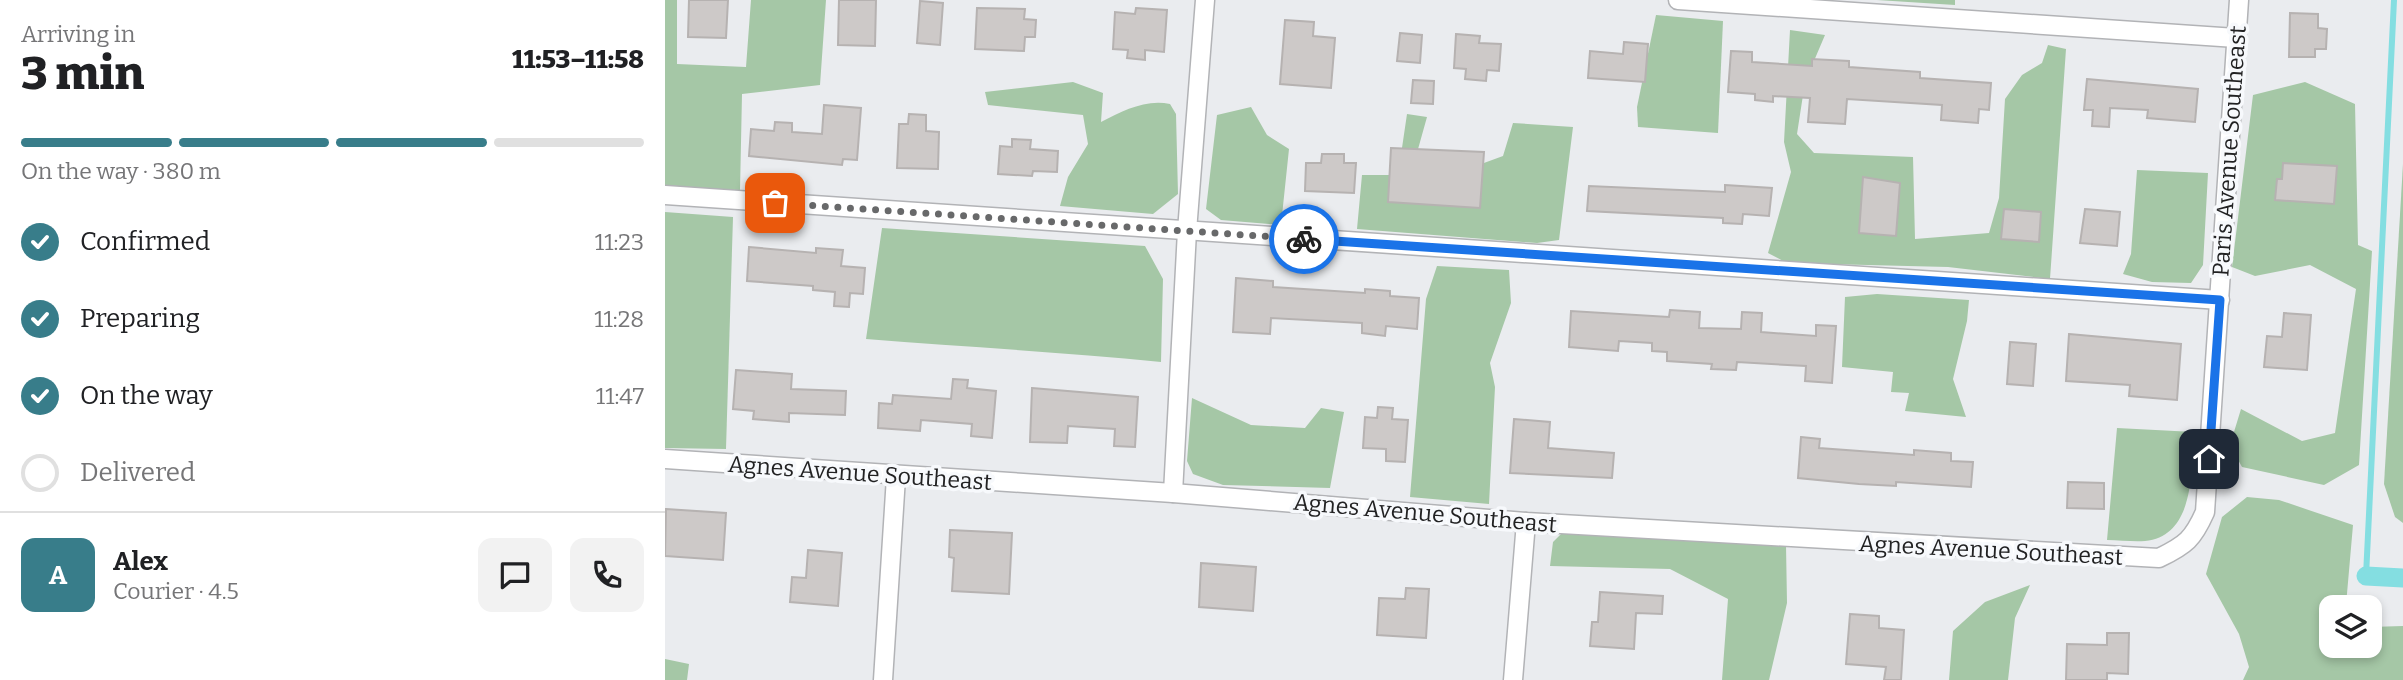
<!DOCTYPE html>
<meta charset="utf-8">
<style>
body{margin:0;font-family:Bitter,serif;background:#f2f2f2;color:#202124;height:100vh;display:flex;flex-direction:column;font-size:26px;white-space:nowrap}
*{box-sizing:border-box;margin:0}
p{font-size:23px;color:#757577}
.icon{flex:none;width:38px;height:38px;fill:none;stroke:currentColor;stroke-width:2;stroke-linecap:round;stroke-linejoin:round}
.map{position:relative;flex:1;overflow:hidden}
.drawer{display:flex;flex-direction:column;background:#fff;width:665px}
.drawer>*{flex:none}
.buttons{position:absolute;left:1654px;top:595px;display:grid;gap:14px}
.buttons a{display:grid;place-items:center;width:63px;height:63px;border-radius:14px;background:#fff;box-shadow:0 4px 10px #0003;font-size:35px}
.pin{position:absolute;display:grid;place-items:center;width:60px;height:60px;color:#fff;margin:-30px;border-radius:14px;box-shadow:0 4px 10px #0006}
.courier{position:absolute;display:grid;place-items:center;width:70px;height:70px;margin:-35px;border:5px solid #1a73e8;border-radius:50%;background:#fff;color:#222;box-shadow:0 2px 9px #0007}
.head em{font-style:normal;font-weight:800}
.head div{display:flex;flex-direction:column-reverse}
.head{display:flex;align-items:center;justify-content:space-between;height:119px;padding:0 21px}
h1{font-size:46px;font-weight:800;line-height:52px}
.bar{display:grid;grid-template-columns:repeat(4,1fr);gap:10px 7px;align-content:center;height:84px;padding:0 21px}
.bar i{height:9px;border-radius:5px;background:#e0e0e0}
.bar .on{background:#387d8a}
.bar p{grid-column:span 4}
.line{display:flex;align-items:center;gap:18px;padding:0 21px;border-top:2px solid #e0e0e0}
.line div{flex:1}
.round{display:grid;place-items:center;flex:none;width:74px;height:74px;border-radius:14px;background:#f2f2f2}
ol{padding:0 21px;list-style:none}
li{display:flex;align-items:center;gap:21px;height:77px}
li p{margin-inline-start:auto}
li .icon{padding:7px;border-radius:50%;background:#387d8a;color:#fff;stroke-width:4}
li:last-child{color:#757577}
li i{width:38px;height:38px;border:4px solid #e0e0e0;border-radius:50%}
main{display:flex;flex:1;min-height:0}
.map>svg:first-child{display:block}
</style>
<main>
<section class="drawer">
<div class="head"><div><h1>3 min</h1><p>Arriving in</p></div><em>11:53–11:58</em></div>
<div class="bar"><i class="on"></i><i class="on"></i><i class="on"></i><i></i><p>On the way · 380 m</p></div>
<ol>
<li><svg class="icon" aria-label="check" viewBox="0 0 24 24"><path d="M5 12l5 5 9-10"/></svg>Confirmed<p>11:23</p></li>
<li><svg class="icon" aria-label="check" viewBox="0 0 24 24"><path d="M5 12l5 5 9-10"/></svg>Preparing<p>11:28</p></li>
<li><svg class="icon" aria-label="check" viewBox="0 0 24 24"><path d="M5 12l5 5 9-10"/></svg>On the way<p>11:47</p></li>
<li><i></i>Delivered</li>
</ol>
<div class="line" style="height:126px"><b class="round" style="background:#387d8a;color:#fff">A</b><div><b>Alex</b><p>Courier · 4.5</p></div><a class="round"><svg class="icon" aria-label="chat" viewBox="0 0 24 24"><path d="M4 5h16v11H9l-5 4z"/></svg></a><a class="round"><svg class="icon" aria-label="phone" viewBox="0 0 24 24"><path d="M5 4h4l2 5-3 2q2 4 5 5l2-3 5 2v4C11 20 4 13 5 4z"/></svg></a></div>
</section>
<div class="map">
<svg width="1738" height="680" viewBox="0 0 1738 680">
<rect width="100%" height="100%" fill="#eaecef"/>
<g fill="#a5c7a6">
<path d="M 0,0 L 12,0 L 12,64 L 81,67 L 86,0 L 161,0 L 155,85 L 77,94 L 75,191 L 0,185 Z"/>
<path d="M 1212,0 L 1290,0 L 1290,5 Z"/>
<path d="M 991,15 L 1058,21 L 1053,133 L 973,127 L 972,107 Z"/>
<path d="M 1125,30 L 1160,35 L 1140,82 L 1132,134 L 1149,153 L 1248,157 L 1250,239 L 1324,233 L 1334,198 L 1340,99 L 1357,75 L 1377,63 L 1383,45 L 1401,49 L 1385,279 L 1283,267 L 1122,263 L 1103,253 L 1126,172 L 1119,142 Z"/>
<path d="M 408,82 L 438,93 L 436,122 C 458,111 480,99 505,104 L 511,114 L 513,194 L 488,214 L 395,206 L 403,177 L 423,144 L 418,115 L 323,105 L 320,92 Z"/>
<path d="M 1640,82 L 1690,104 L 1693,245 L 1707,251 L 1694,465 L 1659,485 L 1577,467 L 1565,445 L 1576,409 L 1637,441 L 1670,433 L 1691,289 L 1645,265 L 1590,276 L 1567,267 L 1588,95 Z"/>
<path d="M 586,107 L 602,135 L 624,149 L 616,225 L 556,220 L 541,209 L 552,115 Z"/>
<path d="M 742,114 L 762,117 L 748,167 L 778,178 L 838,156 L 848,123 L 908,127 L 894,240 L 872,243 L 692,229 L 697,175 L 733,175 Z"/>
<path d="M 1738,164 L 1738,523 L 1730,517 L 1719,484 Z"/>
<path d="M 1472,170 L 1543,173 L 1538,265 L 1526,283 L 1487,282 L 1458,274 L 1466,254 Z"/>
<path d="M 0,212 L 68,217 L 61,449 L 0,448 Z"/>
<path d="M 217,228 L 480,246 L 498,279 L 496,362 C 398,352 300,347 201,339 Z"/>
<path d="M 772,266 L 844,270 L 846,303 L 825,363 L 830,387 L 824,504 L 745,497 L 761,299 Z"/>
<path d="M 1212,294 L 1304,300 L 1302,321 L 1288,379 L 1301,417 L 1240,411 L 1244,393 L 1226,392 L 1228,372 L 1177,367 L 1180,297 Z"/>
<path d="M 527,398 L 586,425 L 640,428 L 656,408 L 679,412 L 665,488 L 558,485 L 528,474 L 522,461 Z"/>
<path d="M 1452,428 L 1529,432 C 1526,468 1531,536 1480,541 C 1468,542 1455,540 1442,540 Z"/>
<path d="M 1582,497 L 1614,500 L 1688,525 L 1681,605 L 1683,607 L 1666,607 L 1666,646 L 1704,646 L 1705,627 L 1738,626 L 1738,680 L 1578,680 L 1584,667 L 1574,634 L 1541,574 L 1557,517 Z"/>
<path d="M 898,532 L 1121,545 L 1122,603 L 1104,680 L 1057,680 L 1063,599 L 1005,569 L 885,566 L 888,542 Z"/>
<path d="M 1365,585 L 1350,618 L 1343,680 L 1284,680 L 1288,631 L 1320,602 Z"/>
<path d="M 0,659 L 24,664 L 22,680 L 0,680 Z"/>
</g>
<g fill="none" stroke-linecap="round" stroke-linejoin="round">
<path stroke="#84dee1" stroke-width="6" d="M 1701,576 L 1729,0"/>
<path stroke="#84dee1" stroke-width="19" d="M 1701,576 L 1738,578"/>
</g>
<g fill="#cdc9c8" stroke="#b6b2b1" stroke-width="2">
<path d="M 24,0 L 63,0 L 61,38 L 23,37 Z"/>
<path d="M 174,0 L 211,0 L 210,46 L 173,45 Z"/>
<path d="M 255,1 L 278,3 L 275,45 L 252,43 Z"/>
<path d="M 312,8 L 360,9 L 359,19 L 371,20 L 370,37 L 360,37 L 359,51 L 310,49 Z"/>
<path d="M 471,8 L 502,10 L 499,52 L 480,50 L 480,60 L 462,58 L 463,50 L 448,49 L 450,12 L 470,14 Z"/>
<path d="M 1625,13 L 1653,14 L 1653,28 L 1662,29 L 1661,49 L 1650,49 L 1650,57 L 1624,57 Z"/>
<path d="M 620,20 L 649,22 L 648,36 L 670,38 L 666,88 L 615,84 Z"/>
<path d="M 735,33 L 757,35 L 755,63 L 732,61 Z"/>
<path d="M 791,34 L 815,36 L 814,43 L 836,44 L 834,71 L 822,70 L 821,81 L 800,79 L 801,69 L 789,68 Z"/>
<path d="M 959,42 L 983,44 L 980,82 L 923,78 L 925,51 L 958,54 Z"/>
<path d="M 1066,51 L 1087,52 L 1087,62 L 1147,66 L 1147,59 L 1184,61 L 1184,67 L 1255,72 L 1255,78 L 1326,83 L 1324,110 L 1314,109 L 1313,123 L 1276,120 L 1277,105 L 1182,99 L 1180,124 L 1143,122 L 1145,98 L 1108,96 L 1108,102 L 1090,100 L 1090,94 L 1063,92 Z"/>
<path d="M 1422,79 L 1533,89 L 1530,122 L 1482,118 L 1483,110 L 1445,108 L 1444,127 L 1427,126 L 1428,110 L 1419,110 Z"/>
<path d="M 748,80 L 769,81 L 768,104 L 746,103 Z"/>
<path d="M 159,105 L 196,108 L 192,160 L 178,159 L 177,165 L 84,156 L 86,129 L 109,131 L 110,122 L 127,123 L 127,132 L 157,134 Z"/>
<path d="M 244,114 L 261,115 L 261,131 L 274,132 L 273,169 L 232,168 L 234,124 L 243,124 Z"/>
<path d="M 347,139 L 366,140 L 365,149 L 393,151 L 392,172 L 368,171 L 367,176 L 333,174 L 335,146 L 347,147 Z"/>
<path d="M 726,148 L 819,152 L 815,208 L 723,202 Z"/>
<path d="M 657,154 L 679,154 L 679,163 L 691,163 L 689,193 L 640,191 L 641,163 L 656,163 Z"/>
<path d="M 1618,163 L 1672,166 L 1669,204 L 1610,200 L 1612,179 L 1617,179 Z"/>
<path d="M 1198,177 L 1235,183 L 1231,236 L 1194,233 Z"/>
<path d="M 1060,185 L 1107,188 L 1104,216 L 1078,214 L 1077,224 L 1058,223 L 1058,218 L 922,211 L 924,186 L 1060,192 Z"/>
<path d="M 1339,209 L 1376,212 L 1374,242 L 1336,239 Z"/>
<path d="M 1420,209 L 1455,212 L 1452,246 L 1415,243 Z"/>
<path d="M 84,247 L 151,253 L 151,248 L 178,250 L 176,266 L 200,268 L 198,294 L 185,293 L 184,307 L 169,306 L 170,292 L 148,290 L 148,286 L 82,281 Z"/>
<path d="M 571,278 L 608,281 L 608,287 L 700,293 L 700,289 L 725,291 L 725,296 L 754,298 L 752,329 L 721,326 L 720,336 L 697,333 L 697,323 L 606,318 L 605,334 L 568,332 Z"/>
<path d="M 1005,310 L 1035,312 L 1034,328 L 1076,329 L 1077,312 L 1097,313 L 1096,332 L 1151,336 L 1151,325 L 1171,326 L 1167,383 L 1140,381 L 1141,366 L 1072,362 L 1071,370 L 1046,369 L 1047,364 L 1002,361 L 1002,352 L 987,351 L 987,343 L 954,341 L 953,351 L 904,347 L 906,311 L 1004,317 Z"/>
<path d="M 1619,313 L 1646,315 L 1642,370 L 1599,367 L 1602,336 L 1617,337 Z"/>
<path d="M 1404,334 L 1516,344 L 1512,400 L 1464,396 L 1465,385 L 1401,381 Z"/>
<path d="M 1345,342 L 1371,344 L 1368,386 L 1342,384 Z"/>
<path d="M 71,370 L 127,374 L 126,389 L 181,391 L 180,415 L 124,413 L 124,422 L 88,419 L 89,411 L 68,409 Z"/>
<path d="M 288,379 L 303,380 L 302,388 L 331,391 L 327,438 L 306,436 L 307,424 L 256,420 L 255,431 L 213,428 L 214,403 L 227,404 L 228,395 L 286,399 Z"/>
<path d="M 367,388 L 473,397 L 470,447 L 449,446 L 450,429 L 403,426 L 402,443 L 365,442 Z"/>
<path d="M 713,407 L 728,408 L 727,419 L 743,420 L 740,462 L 721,461 L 721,449 L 698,448 L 700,417 L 712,418 Z"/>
<path d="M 849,419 L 885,422 L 883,448 L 949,453 L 947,478 L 845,473 Z"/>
<path d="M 1136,437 L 1155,439 L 1154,448 L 1249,455 L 1249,450 L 1286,453 L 1286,461 L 1308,462 L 1306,487 L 1231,482 L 1231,486 L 1194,484 L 1133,478 Z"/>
<path d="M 1403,482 L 1439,483 L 1439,509 L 1402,508 Z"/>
<path d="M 1,509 L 61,513 L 58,560 L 0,556 Z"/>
<path d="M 285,530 L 347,533 L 344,594 L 287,591 L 289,558 L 284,557 Z"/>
<path d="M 143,550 L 177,553 L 173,606 L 125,602 L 127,577 L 141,578 Z"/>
<path d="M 536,563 L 591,567 L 588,611 L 534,607 Z"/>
<path d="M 741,588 L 764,589 L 761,638 L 712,635 L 714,598 L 740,599 Z"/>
<path d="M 935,592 L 998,596 L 997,614 L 971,613 L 969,649 L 925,646 L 927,622 L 933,622 Z"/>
<path d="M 1185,614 L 1214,616 L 1214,628 L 1239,630 L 1236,680 L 1219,680 L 1221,667 L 1181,664 Z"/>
<path d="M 1442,633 L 1464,633 L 1463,674 L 1442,673 L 1442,680 L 1401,680 L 1402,644 L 1442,645 Z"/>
</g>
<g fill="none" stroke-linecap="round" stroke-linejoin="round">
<g stroke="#b2b3b6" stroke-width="21">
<g id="minor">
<path d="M 1013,0 L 1571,38"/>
<path d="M 0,195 L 1555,300"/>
<path d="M 0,459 L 508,493 L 861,522 L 1494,558 C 1521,545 1528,539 1540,512 L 1574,0"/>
<path d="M 508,493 L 522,231 L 540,0"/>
<path d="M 218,680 L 231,477"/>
<path d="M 848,680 L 861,522"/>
</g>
</g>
<use href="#minor" stroke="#fff" stroke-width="18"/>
</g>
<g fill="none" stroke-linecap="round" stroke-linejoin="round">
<path stroke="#68696a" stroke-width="7" stroke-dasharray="0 12.6" d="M 110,203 L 639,239"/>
<path stroke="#1a73e8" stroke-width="9" d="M 639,239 L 1555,300 L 1544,459"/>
</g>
<g text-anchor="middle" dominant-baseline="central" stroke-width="7" stroke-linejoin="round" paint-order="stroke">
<g font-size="23" fill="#222223" stroke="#f7f9fc">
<text transform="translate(1564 151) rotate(-86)">Paris Avenue Southeast</text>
<text transform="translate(195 473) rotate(4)">Agnes Avenue Southeast</text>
<text transform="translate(760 513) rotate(5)">Agnes Avenue Southeast</text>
<text transform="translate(1326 550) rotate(3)">Agnes Avenue Southeast</text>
</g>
</g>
</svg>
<div class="buttons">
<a><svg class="icon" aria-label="layers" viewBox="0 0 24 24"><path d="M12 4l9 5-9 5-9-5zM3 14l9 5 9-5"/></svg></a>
</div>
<div class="pin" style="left:110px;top:203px;background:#ea580c"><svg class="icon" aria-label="bag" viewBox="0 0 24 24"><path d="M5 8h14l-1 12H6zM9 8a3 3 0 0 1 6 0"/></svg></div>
<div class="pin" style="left:1544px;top:459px;background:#1f2937"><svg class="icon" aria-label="home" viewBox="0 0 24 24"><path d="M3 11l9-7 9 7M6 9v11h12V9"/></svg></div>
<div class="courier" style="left:639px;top:239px"><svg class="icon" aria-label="bike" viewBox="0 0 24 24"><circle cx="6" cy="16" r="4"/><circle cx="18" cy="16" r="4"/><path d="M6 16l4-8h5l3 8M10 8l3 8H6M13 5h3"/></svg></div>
</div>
</main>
